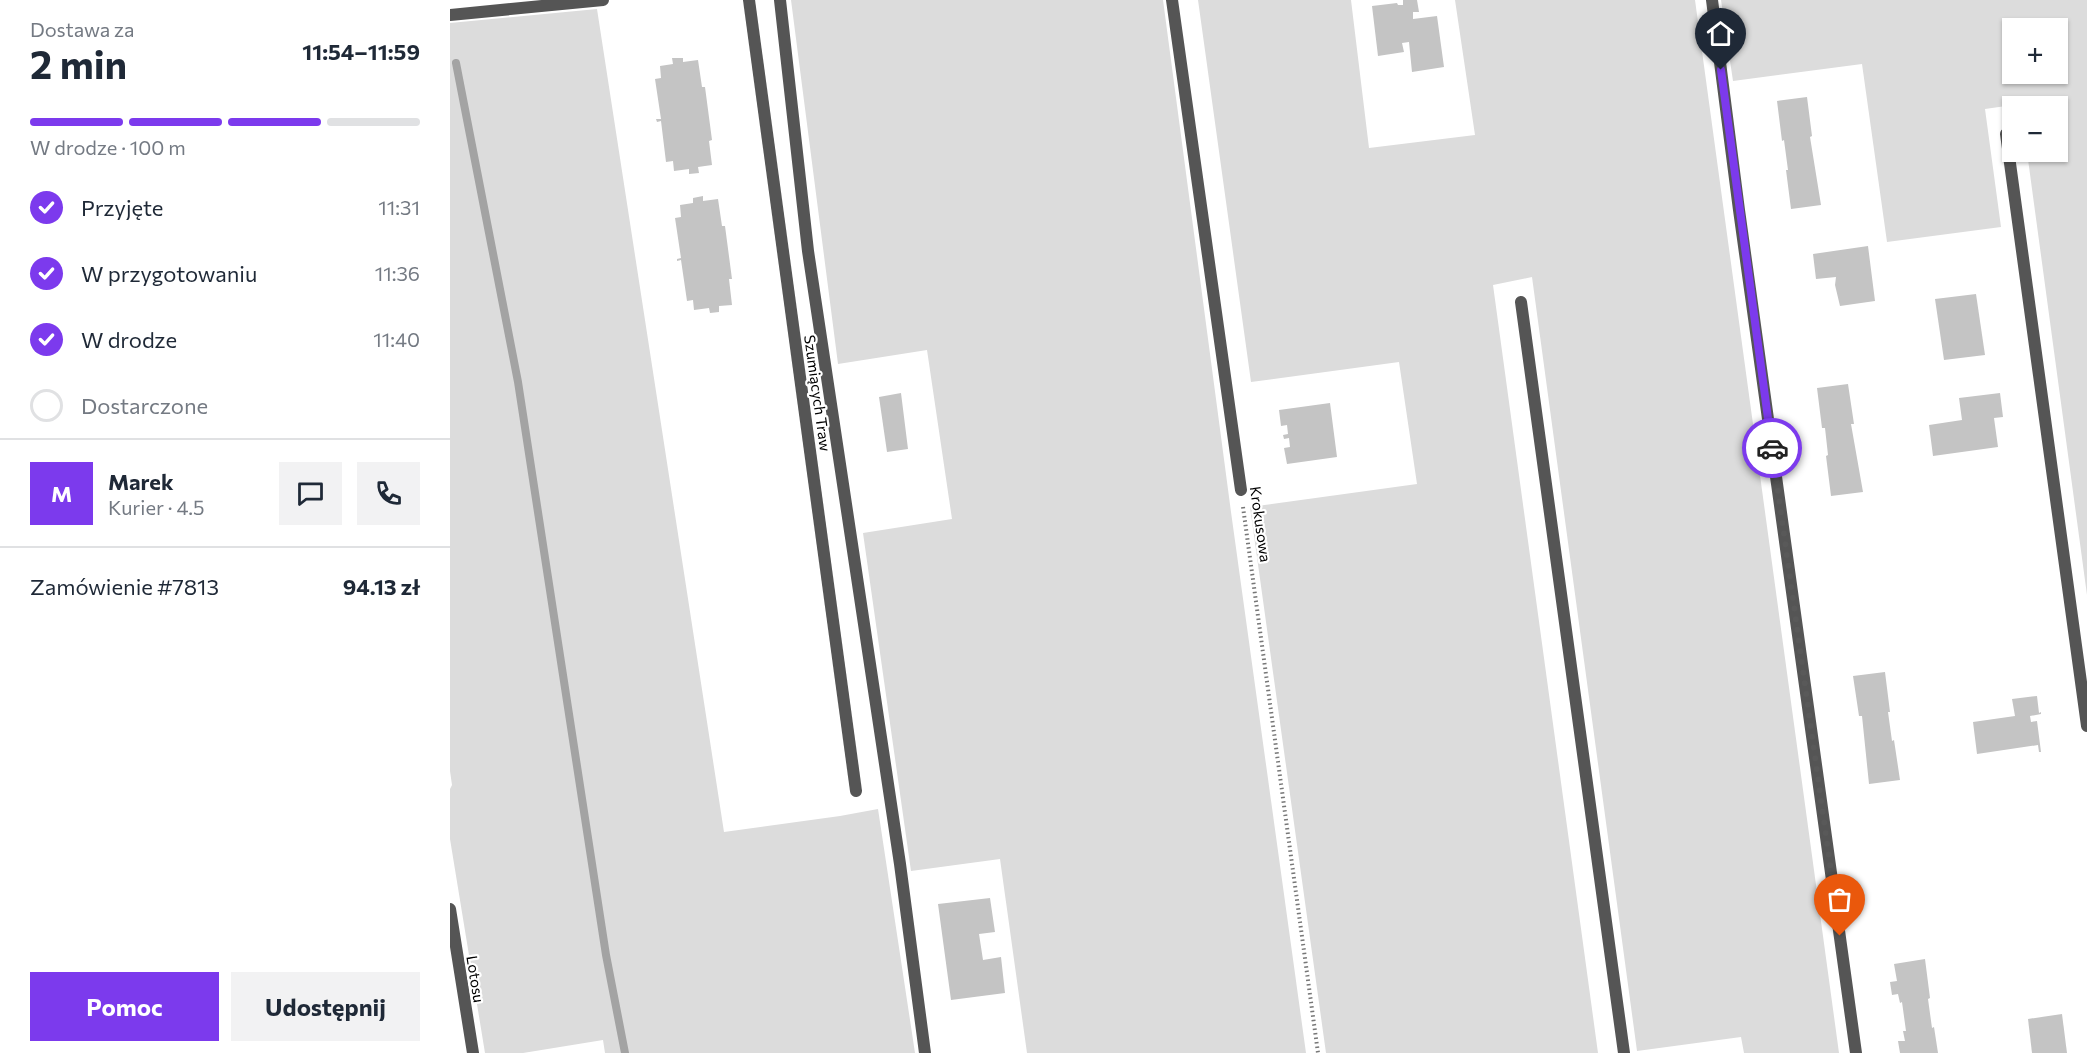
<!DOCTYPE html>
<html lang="pl">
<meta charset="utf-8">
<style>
body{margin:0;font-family:Commissioner,sans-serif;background:#f2f2f3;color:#1f2937;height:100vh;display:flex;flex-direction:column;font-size:22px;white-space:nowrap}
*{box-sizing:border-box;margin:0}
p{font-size:20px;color:#747a83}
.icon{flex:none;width:33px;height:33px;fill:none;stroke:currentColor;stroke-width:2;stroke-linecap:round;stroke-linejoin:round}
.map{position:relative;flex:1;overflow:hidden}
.drawer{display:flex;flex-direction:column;background:#fff;width:450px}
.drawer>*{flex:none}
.buttons{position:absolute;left:1552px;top:18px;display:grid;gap:12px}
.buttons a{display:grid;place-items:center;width:66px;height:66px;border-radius:0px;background:#fff;box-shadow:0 2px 4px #0004;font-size:30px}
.pin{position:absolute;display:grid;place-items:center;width:51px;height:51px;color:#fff;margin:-62px -26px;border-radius:50% 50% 50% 0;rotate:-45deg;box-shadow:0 0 6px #0007}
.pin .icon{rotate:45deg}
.courier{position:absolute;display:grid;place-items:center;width:60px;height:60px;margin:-30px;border:4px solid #7c3aed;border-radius:50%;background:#fff;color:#222;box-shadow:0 2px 8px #0007}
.head em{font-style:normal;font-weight:700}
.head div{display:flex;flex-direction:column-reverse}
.head{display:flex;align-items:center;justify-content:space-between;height:102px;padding:0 30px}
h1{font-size:39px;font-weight:700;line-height:45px}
.bar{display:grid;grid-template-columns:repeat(4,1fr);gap:9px 6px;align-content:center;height:72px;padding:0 30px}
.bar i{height:8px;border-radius:4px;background:#e0e1e3}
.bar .selected{background:#7c3aed}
.bar p{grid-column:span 4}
.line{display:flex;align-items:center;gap:15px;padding:0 30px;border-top:2px solid #e0e1e3}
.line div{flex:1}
.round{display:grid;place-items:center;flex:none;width:63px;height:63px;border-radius:0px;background:#f2f2f3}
ol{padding:0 30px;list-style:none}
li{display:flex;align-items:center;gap:18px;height:66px}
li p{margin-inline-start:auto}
li .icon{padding:6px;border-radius:50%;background:#7c3aed;color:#fff;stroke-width:4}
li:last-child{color:#747a83}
li i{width:33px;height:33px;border:3px solid #e0e1e3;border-radius:50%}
.primary-button{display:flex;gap:12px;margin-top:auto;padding:12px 30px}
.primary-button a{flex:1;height:69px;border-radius:0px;background:#7c3aed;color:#fff;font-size:24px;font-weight:700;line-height:69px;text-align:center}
.primary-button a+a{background:#f2f2f3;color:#1f2937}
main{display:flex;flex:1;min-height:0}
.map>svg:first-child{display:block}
</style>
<main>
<section class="drawer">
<div class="head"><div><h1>2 min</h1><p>Dostawa za</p></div><em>11:54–11:59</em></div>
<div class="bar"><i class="selected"></i><i class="selected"></i><i class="selected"></i><i></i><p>W drodze · 100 m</p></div>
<ol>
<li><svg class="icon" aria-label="check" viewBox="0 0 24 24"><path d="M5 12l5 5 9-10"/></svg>Przyjęte<p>11:31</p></li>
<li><svg class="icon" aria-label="check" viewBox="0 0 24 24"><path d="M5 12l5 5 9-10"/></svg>W przygotowaniu<p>11:36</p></li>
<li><svg class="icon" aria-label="check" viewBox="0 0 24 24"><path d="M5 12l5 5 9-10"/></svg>W drodze<p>11:40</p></li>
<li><i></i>Dostarczone</li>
</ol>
<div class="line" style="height:108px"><b class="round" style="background:#7c3aed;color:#fff">M</b><div><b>Marek</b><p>Kurier · 4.5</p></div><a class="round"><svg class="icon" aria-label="chat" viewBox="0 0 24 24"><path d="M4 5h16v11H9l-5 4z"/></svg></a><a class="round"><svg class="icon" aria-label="phone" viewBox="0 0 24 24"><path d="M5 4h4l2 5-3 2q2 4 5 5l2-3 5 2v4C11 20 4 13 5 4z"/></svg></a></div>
<div class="line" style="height:78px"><div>Zamówienie #7813</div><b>94.13 zł</b></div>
<div class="primary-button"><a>Pomoc</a><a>Udostępnij</a></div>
</section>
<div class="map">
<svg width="1637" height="1053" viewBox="0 0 1637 1053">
<rect width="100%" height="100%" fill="#fff"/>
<g fill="#dcdcdc" fill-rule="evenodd">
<path d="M 341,0 L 713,0 L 781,512 L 856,1053 L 577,1053 L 550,859 L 461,871 L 413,533 L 502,519 L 477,350 L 388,364 Z"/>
<path d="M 748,0 L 901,0 L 919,148 L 1025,135 L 1005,0 L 1245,0 L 1389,1053 L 1294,1053 L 1291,1037 L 1187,1051 L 1082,277 L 1043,285 L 1148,1053 L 876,1053 L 800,507 L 967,484 L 949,362 L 801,382 Z"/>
<path d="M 1271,0 L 1637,0 L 1637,595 L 1577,152 L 1608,152 L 1608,106 L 1571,106 L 1570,104 L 1535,109 L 1551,227 L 1437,242 L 1412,64 L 1283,81 ZM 1563,28 L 1608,28 L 1608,74 L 1563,74 Z"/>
<path d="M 147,9 L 274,832 L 390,816 L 428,809 L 465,1053 L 155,1053 L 153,1040 L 73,1053 L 35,1053 L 0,839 L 0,789 L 2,785 L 0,771 L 0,23 Z"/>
</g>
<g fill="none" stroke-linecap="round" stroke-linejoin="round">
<path stroke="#a3a3a3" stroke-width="8" d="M 6,63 L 68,382 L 156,955 L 175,1053"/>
</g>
<g fill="#c4c4c4">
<path d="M 953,0 L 967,0 L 969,12 L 963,12 L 963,19 L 987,16 L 994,67 L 962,72 L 959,42 L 952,43 L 954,52 L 928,56 L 922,6 L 947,3 L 948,5 L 953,5 Z"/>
<path d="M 222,58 L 233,58 L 233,62 L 248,60 L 252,87 L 255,87 L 262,140 L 259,141 L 262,165 L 248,167 L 249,173 L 239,174 L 239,169 L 224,171 L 223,161 L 216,162 L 211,121 L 207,122 L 206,119 L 211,119 L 205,79 L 211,78 L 210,66 L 223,64 Z"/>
<path d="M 1357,97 L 1362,136 L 1360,137 L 1371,205 L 1341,209 L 1336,170 L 1338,170 L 1334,140 L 1332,141 L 1327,101 Z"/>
<path d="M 253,196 L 253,201 L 268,199 L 272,226 L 275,226 L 282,279 L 279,279 L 282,305 L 269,306 L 269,312 L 260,313 L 259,308 L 244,310 L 243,300 L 237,301 L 231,260 L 227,261 L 227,259 L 231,258 L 225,218 L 231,217 L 230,205 L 243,203 L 243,198 Z"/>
<path d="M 1418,246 L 1425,301 L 1390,306 L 1385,285 L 1386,277 L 1366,279 L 1363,254 Z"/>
<path d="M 1526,294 L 1535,355 L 1494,360 L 1485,299 Z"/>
<path d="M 1398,384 L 1404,424 L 1401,424 L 1413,492 L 1381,496 L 1376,456 L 1378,455 L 1375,428 L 1372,428 L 1367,388 Z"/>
<path d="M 451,393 L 458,449 L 437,452 L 429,397 Z"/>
<path d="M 1550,393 L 1553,417 L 1544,418 L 1548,447 L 1483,456 L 1479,425 L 1512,420 L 1509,398 Z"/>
<path d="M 880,403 L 887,457 L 837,464 L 834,448 L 840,447 L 839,438 L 834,439 L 833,435 L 838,434 L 837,425 L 831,426 L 829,410 Z"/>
<path d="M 1435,672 L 1440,712 L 1438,712 L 1442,741 L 1444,740 L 1450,780 L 1419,784 L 1412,716 L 1409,716 L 1403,676 Z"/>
<path d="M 1587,696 L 1589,713 L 1591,712 L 1591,714 L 1580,716 L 1581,722 L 1587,721 L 1591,752 L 1589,752 L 1588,745 L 1527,754 L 1523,722 L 1565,716 L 1562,699 Z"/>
<path d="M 540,898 L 545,932 L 529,934 L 533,960 L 551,957 L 555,993 L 501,1000 L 488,904 Z"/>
<path d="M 1475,959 L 1480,998 L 1478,999 L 1482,1028 L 1484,1027 L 1488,1053 L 1450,1053 L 1448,1041 L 1455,1041 L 1453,1031 L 1456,1031 L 1452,1002 L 1450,1003 L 1448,994 L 1442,995 L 1440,982 L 1447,981 L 1444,964 Z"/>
<path d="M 1612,1014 L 1617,1053 L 1582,1053 L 1578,1019 Z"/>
</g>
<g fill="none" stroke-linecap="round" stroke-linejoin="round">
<path stroke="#777" stroke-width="4" stroke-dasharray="1.5 3" stroke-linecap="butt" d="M 793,507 L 868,1053"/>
<g stroke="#555" stroke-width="12">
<path d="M 330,0 L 358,251 L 450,864 L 475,1053"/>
<path d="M 1262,0 L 1289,210 L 1406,1053"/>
<path d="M 1556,134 L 1637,726"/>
<path d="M 1071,302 L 1174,1053"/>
</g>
<g stroke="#555" stroke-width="12">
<path d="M 299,0 L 406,791"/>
<path d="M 722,0 L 791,490"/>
<path d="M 0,15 L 153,0"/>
<path d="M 0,909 L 23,1053"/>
</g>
</g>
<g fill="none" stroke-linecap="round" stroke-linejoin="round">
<path stroke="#595959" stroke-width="6" stroke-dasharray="0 10.8" d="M 1322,448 L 1390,936"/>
<path stroke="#7c3aed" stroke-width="8" d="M 1271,70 L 1322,448"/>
</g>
<g text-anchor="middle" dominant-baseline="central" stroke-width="4.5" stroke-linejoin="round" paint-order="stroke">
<g font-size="15" fill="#000" stroke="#fff">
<text transform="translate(368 393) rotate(82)">Szumiących Traw</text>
<text transform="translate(811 524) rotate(82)">Krokusowa</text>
<text transform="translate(26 979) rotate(81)">Lotosu</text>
</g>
</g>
</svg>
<div class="buttons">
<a>+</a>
<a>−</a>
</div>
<div class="pin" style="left:1390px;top:936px;background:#ea580c"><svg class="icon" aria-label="bag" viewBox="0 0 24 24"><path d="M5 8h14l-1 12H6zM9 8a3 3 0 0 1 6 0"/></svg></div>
<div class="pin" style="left:1271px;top:70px;background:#1f2937"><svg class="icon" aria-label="home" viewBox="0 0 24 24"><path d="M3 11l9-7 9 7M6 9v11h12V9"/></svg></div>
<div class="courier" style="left:1322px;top:448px"><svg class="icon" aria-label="car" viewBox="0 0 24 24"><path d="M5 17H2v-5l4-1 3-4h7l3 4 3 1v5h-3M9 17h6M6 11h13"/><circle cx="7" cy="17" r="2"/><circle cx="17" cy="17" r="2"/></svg></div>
</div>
</main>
